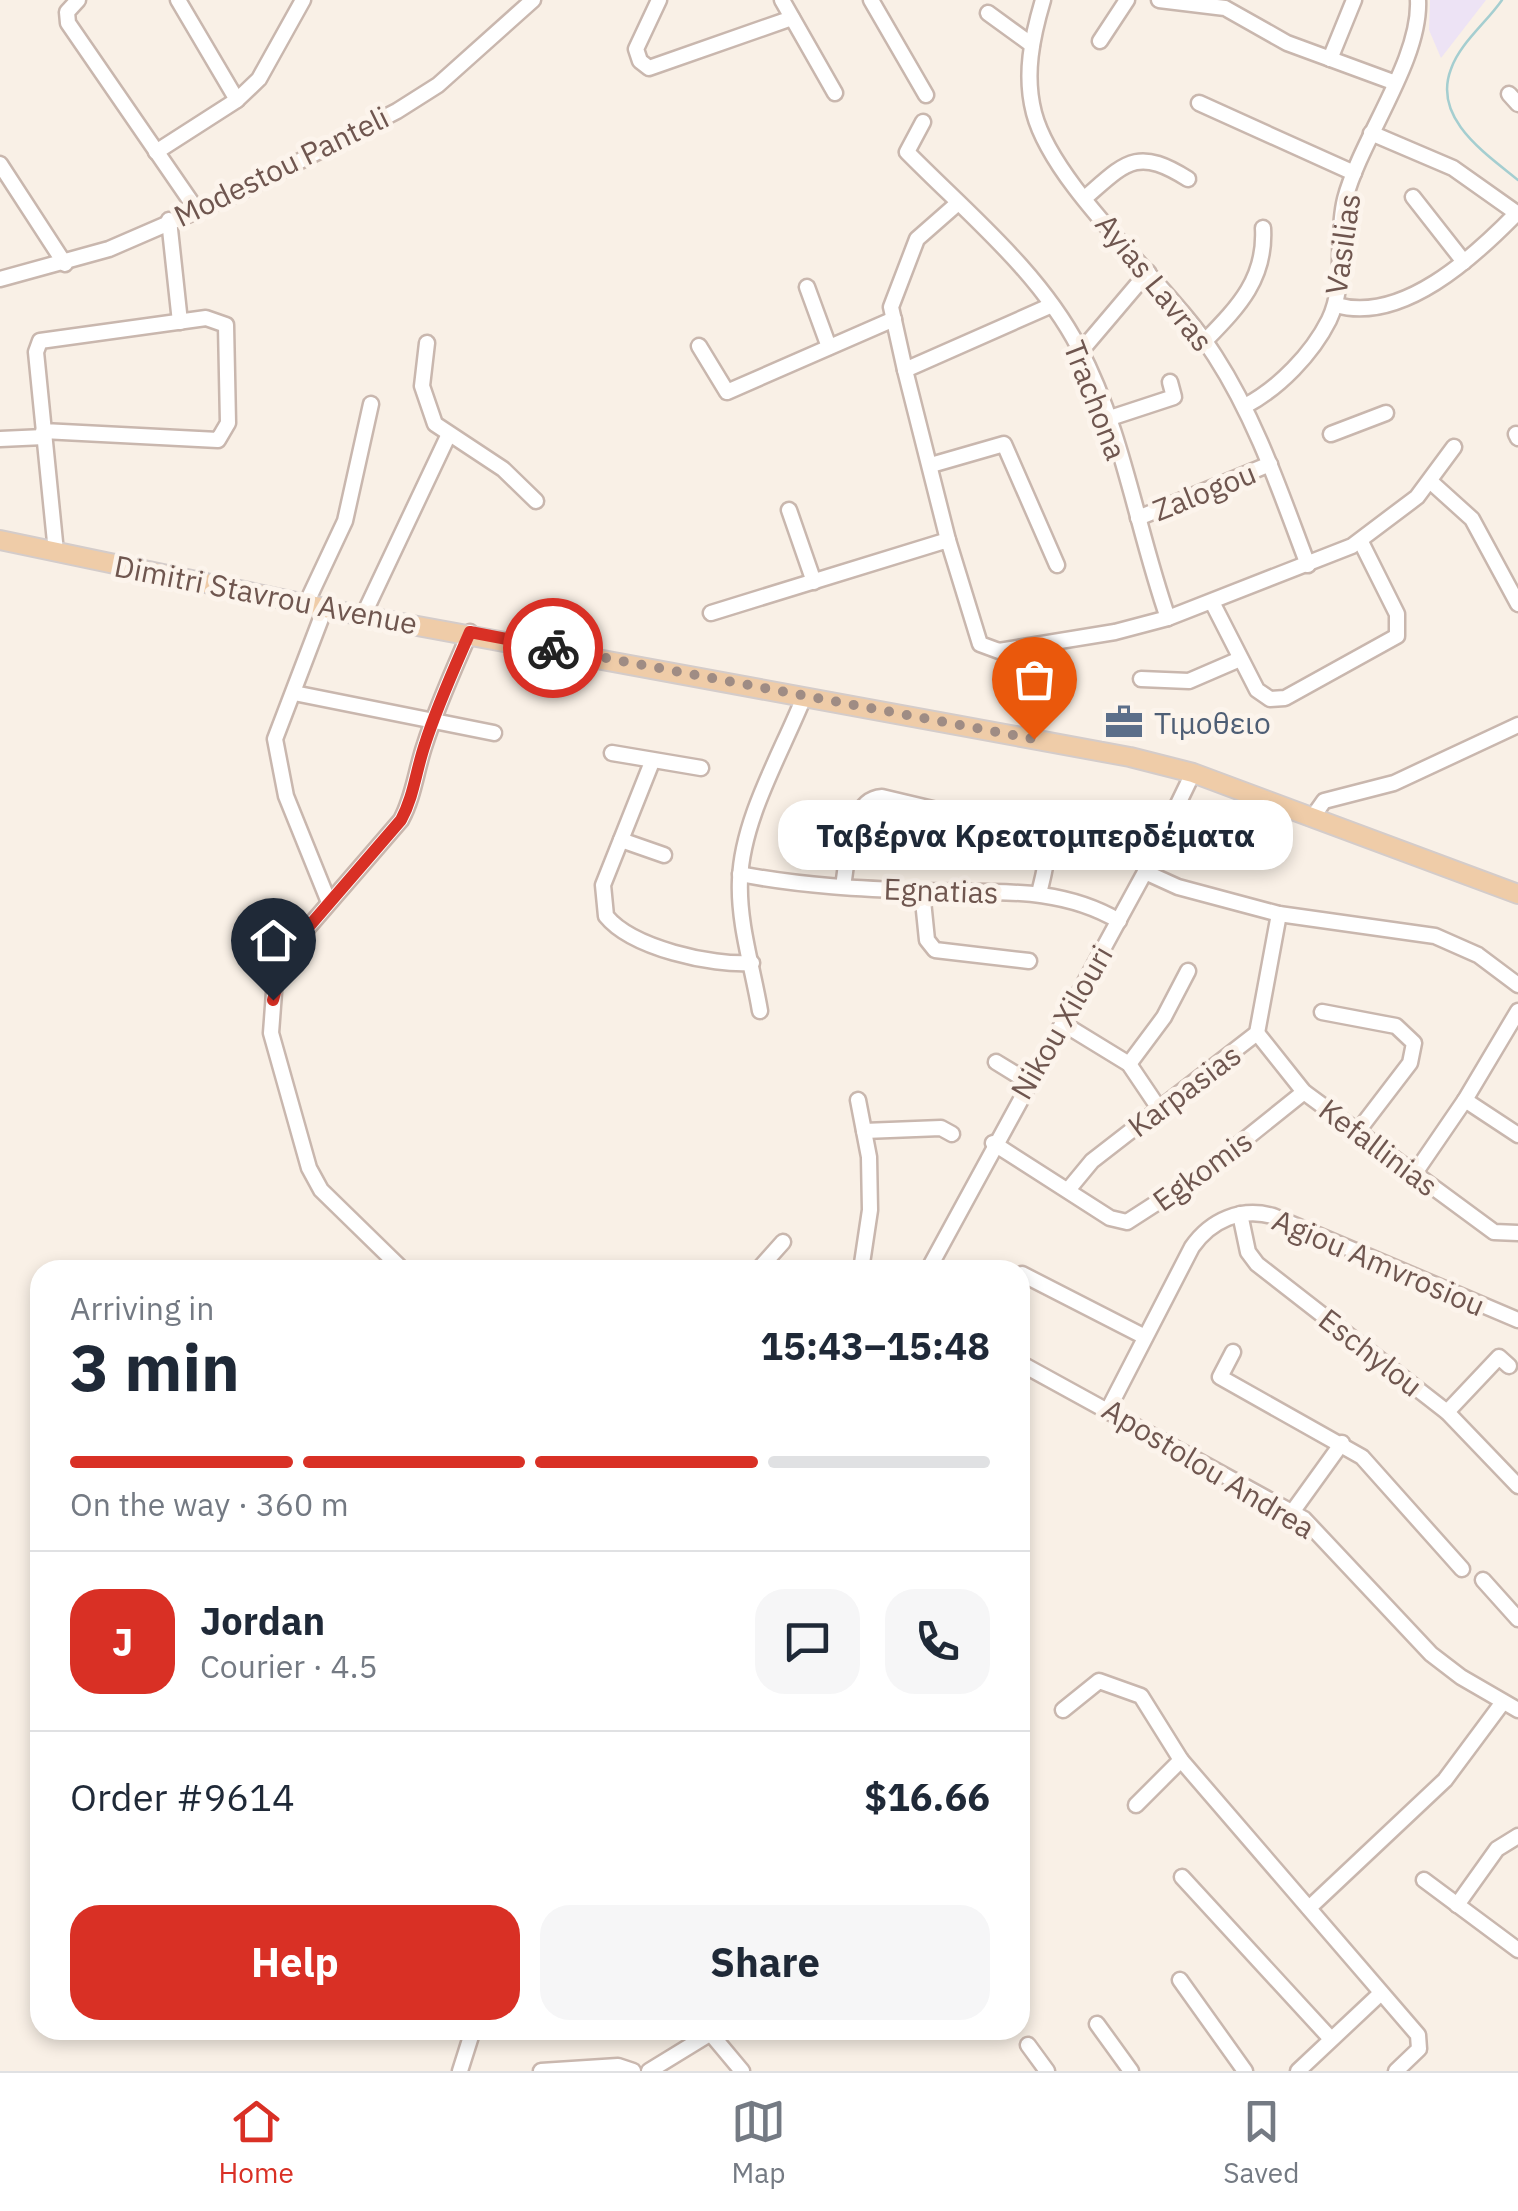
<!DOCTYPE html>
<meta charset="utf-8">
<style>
body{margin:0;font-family:"IBM Plex Sans",sans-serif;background:#f6f6f7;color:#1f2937;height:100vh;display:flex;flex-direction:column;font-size:38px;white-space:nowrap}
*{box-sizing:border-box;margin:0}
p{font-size:32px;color:#747a83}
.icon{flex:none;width:55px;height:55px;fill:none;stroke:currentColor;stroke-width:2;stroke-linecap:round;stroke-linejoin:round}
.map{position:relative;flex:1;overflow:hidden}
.details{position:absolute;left:30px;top:1260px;width:1000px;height:780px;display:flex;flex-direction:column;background:#fff;border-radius:30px;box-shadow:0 5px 15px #0003}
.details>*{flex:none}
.pin{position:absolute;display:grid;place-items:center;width:85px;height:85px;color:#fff;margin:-102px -42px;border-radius:50% 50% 50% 0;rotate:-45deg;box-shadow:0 0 10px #0007}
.pin .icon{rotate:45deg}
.courier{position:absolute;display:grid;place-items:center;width:100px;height:100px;margin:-50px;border:8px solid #d93025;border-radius:50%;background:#fff;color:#222;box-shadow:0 2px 12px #0007}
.bubble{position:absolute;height:70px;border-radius:30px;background:#fff;box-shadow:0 5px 15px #0003;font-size:32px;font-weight:800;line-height:70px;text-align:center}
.overview em{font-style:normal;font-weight:800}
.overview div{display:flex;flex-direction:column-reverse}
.overview{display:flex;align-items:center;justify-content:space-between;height:170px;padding:0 40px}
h1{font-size:65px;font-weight:800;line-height:75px}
.bar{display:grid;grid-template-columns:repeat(4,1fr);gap:15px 10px;align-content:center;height:120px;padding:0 40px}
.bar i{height:12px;border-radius:8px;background:#e0e1e3}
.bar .selected{background:#d93025}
.bar p{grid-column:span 4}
.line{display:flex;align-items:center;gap:25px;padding:0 40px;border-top:2px solid #e0e1e3}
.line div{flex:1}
.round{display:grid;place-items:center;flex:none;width:105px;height:105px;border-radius:30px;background:#f6f6f7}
.cta{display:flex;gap:20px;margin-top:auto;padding:20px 40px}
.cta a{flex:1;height:115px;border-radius:30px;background:#d93025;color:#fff;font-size:40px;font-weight:800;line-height:115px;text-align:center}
.cta a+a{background:#f6f6f7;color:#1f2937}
.tab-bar{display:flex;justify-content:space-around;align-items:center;height:140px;border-top:2px solid #e0e1e3;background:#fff;font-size:28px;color:#747a83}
.tab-bar a{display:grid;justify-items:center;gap:5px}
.tab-bar .selected{color:#d93025}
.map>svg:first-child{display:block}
</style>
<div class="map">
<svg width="1518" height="2071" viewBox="0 0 1518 2071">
<rect width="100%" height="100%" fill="#f9f0e6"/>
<path fill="#ede3f5" d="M 1430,0 L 1486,0 L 1441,58 L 1429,30 Z"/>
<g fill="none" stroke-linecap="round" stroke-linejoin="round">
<path stroke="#a5ced0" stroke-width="2.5" d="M 1502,0 C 1487,22 1460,43 1451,69 C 1432,118 1485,153 1518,180"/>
<g stroke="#c9b7ae" stroke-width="19">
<g id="minor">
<path d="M 78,0 L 67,12 L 68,23 L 196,209"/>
<path d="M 659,0 L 636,49 L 640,61 L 649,68 L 792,18"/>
<path d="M 782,0 L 835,93"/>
<path d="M 871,0 L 926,95"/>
<path d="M 1043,0 C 1032,37 1024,75 1034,113 C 1054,189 1170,285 1215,356 C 1257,421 1281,494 1308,565"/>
<path d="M 1159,0 L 1225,8 L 1287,43 L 1393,82"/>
<path d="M 988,13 L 1032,45"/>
<path d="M 1100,41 L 1127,0"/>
<path d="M 1330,59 L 1354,0"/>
<path d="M 1509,94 L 1518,104"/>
<path d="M 237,100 L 259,79 L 303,0"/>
<path d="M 1199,103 L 1354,173"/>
<path d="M 923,122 L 907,152 C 967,213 1039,271 1079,348 C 1123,431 1137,530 1168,618"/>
<path d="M 1371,133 L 1453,168 L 1518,214"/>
<path d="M 156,152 L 237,100 L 178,0"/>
<path d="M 0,164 L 65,264"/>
<path d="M 1086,197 C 1126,162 1137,147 1188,179"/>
<path d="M 1413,197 L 1464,262"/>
<path d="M 169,220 L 180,322"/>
<path d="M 0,279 L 109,249 L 236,194 L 397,111 L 438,85 L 533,0"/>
<path d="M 807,287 L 829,347"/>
<path d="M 1336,305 C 1402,324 1474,257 1517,213"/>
<path d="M 1205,341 C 1238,307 1266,279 1263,228"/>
<path d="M 427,343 L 422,386 L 435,424 L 503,469 L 536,501"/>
<path d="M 699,346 L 727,392 L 894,319"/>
<path d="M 1081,351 L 1148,272"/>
<path d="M 905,370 L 891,307 L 917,239 L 958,203"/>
<path d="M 1245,406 C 1279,388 1312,354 1329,320 C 1347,282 1335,239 1345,199 C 1361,138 1421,60 1418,0"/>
<path d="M 1107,419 L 1174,397 L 1170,382"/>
<path d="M 43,431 L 218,440 L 228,423 L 226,325 L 206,318 L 40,341 L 36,352 L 56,552"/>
<path d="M 1331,434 L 1386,413"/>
<path d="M 1516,434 L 1518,438"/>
<path d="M 0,439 L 44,437"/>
<path d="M 931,465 L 1004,444 L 1057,565"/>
<path d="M 1431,482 L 1472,519 L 1518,604"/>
<path d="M 789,510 L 814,582"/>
<path d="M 1138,518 L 1270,464"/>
<path d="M 948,540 L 905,370 L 1052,305"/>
<path d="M 1212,602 L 1257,690 L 1270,699 L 1285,698 L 1397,636 L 1397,614 L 1361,542"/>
<path d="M 306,604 L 345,521 L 371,404"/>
<path d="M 325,608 L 275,739 L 286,796 L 328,900"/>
<path d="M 711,613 L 948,540 L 980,644 L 999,651 L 1115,632 L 1168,618 L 1352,546 L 1417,497 L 1454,447"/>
<path d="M 363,616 L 449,434"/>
<path d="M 1141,679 L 1189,681 L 1240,659"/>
<path d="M 294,693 L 494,733"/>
<path d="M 612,753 L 701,768"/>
<path d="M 652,762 L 603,885 L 606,916 C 632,948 712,966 752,963"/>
<path d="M 1312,818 L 1324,801 L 1394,783 L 1518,725"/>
<path d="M 1001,824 C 1050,839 1052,844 1039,893"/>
<path d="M 621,840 L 664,855"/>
<path d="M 1145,872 L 1178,887 L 1279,914 L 1435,936 L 1478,955 L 1518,985"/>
<path d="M 740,874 C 801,886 863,889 924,891 C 993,893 1058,885 1119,921"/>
<path d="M 843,886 C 848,859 848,799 882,797 L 958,815"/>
<path d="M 922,891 L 927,940 L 935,950 L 1029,961"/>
<path d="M 760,1011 C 753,969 738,923 740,880 C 742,819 781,754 804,697"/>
<path d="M 1322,1012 L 1396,1026 L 1414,1043 L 1410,1063 L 1358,1131"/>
<path d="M 1062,1023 L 1129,1064 L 1158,1107"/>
<path d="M 1257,1033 L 1304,1092 L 1494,1232 L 1518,1233"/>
<path d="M 996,1062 L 1027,1081"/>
<path d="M 1129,1064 L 1164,1017 L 1188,971"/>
<path d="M 858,1100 L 869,1157 L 870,1210 L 861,1270"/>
<path d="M 1465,1100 L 1518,1135"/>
<path d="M 864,1131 L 941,1128 L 952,1134"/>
<path d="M 993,1143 L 1110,1218 L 1127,1222 L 1203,1173 L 1304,1092"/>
<path d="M 1415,1173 L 1465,1100 L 1518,1011"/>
<path d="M 1068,1190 L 1092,1161 L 1257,1033 L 1279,914"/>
<path d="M 1240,1214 L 1248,1252 L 1257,1264 L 1447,1412 L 1518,1486"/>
<path d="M 403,1270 L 321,1190 L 309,1168 L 271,1033 L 275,979 L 286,953 L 401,820 C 414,796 416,770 425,744 C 437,706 454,669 470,632"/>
<path d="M 758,1270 L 783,1242"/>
<path d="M 928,1270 L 1145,872 L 1193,773"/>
<path d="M 1020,1277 L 1022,1274 L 1145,1337"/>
<path d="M 1233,1352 L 1220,1377 L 1362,1457 L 1462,1569"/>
<path d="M 1020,1363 L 1304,1519 L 1431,1654 L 1461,1677 L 1518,1710"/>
<path d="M 1109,1408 L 1192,1247 C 1211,1220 1241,1207 1273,1216 L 1518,1320"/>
<path d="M 1447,1412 L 1499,1357 L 1509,1366"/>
<path d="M 1293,1511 L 1342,1443"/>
<path d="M 1483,1580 L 1518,1619"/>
<path d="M 1063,1710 L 1099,1681 L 1141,1696 L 1181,1760 L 1418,2035 L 1419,2049 L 1396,2071"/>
<path d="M 1136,1805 L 1181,1760"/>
<path d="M 1182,1877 L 1331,2039"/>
<path d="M 1424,1880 L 1518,1950"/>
<path d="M 1457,1905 L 1497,1849 L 1518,1836"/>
<path d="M 1309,1908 L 1445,1780 L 1503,1702"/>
<path d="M 1180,1980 L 1245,2071"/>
<path d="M 1097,2024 L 1131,2071"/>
<path d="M 711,2034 L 742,2071"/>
<path d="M 1028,2045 L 1047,2071"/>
<path d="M 460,2071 L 473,2030"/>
<path d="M 541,2071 L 618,2066 L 633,2071"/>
<path d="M 649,2071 L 716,2030"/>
<path d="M 1298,2071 L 1381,1993"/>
</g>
</g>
<g stroke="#d4ccca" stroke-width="22">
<path id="major" d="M 0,540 L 363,616 L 1130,757 L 1193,773 L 1518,894"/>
</g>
<use href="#minor" stroke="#fff" stroke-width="14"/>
<use href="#major" stroke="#efcca8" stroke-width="18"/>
</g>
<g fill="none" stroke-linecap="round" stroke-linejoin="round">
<path stroke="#9f8c84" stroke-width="10" stroke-dasharray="0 18" d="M 553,648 L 1034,739"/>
<path stroke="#d93025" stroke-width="12" d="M 273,1000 L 286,953 L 401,820 C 414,796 416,770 425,744 C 437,706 454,669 470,632 L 553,648"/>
</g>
<defs>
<g id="office-bare" transform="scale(3)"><path d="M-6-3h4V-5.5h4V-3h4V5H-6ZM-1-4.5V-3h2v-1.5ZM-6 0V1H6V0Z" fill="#5c6f8a" stroke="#fcf4ec" stroke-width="2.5" paint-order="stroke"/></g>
</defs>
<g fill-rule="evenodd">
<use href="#office-bare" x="1124" y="722"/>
</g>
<g text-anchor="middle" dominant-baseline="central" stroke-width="10" stroke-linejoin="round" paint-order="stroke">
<g font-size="30" fill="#6f564f" stroke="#fcf4ec">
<text transform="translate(281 166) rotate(-26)">Modestou Panteli</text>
<text transform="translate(1342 244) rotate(-82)">Vasilias</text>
<text transform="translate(1155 282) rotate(51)">Ayias Lavras</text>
<text transform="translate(1096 400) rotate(69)">Trachona</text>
<text transform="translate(1204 491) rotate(-22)">Zalogou</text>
<text transform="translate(266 594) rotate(11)">Dimitri Stavrou Avenue</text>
<text transform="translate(941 890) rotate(2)">Egnatias</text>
<text transform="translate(1061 1022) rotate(-60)">Nikou Xilouri</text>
<text transform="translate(1184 1090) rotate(-37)">Karpasias</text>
<text transform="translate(1379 1147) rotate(37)">Kefallinias</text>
<text transform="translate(1202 1170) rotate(-36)">Egkomis</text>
<text transform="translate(1379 1262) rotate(23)">Agiou Amvrosiou</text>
<text transform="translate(1371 1352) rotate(38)">Eschylou</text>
<text transform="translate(1209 1468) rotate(31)">Apostolou Andrea</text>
</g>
<g font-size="30" fill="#4e5e75" stroke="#fcf4ec" text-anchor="start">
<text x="1154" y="722">Τιμοθειο</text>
</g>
</g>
</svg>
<div class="pin" style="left:1034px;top:739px;background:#ea580c"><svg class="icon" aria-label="bag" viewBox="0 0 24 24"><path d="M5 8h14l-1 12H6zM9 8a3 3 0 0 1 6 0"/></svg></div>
<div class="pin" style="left:273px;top:1000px;background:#1f2937"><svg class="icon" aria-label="home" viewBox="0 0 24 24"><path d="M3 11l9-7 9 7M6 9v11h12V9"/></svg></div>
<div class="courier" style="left:553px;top:648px"><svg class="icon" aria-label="bike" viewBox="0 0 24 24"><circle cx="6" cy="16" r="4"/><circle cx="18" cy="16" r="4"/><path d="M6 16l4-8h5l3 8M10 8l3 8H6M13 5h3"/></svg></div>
<div class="bubble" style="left:778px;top:800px;width:515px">Ταβέρνα Κρεατομπερδέματα</div>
<section class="details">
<div class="overview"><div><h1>3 min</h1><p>Arriving in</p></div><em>15:43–15:48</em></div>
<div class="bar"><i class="selected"></i><i class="selected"></i><i class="selected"></i><i></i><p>On the way · 360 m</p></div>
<div class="line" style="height:180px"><b class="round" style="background:#d93025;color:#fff">J</b><div><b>Jordan</b><p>Courier · 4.5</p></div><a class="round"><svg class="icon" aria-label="chat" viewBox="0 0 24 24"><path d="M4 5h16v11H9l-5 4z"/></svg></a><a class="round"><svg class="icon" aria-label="phone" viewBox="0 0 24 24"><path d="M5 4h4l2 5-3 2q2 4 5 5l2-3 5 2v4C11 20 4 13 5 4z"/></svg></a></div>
<div class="line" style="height:130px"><div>Order #9614</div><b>$16.66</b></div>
<div class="cta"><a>Help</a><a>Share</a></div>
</section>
</div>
<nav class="tab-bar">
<a class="selected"><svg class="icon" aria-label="home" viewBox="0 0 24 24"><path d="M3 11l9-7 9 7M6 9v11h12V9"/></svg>Home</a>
<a><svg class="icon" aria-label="map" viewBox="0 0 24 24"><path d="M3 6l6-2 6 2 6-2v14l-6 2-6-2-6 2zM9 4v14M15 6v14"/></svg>Map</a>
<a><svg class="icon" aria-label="saved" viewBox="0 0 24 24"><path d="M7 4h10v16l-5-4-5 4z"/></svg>Saved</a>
</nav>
